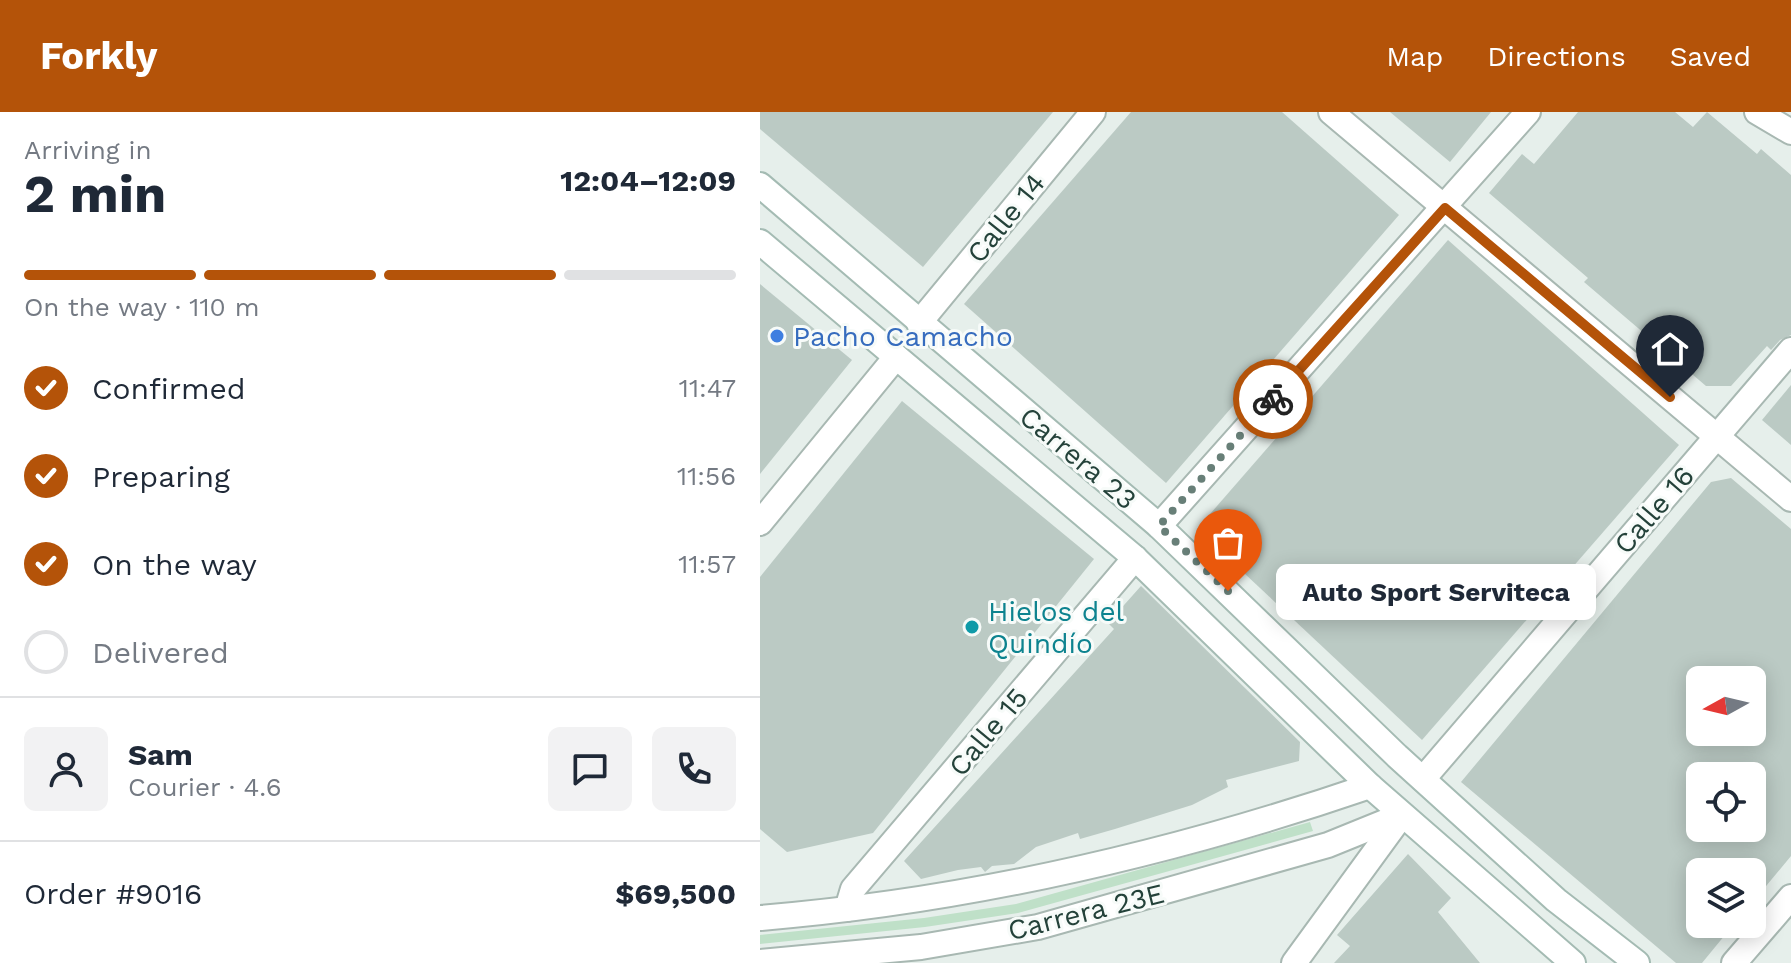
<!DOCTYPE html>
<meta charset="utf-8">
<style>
body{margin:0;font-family:"Work Sans",sans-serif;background:#f2f2f3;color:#1f2937;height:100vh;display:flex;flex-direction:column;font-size:30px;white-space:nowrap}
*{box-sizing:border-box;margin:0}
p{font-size:26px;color:#747a83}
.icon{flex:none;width:44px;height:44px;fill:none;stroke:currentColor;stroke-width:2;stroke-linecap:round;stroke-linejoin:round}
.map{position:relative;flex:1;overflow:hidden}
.panel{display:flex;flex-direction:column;background:#fff;width:760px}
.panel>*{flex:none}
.needle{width:52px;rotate:262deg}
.fabs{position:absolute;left:926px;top:554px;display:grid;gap:16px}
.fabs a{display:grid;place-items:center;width:80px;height:80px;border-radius:12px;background:#fff;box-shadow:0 4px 20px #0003;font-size:40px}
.pin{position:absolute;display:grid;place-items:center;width:68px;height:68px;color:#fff;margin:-82px -34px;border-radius:50% 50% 50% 0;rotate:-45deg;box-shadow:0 0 8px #0007}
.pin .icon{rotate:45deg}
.courier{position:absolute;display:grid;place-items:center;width:80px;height:80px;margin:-40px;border:6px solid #b45309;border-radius:50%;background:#fff;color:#222;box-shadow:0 2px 10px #0007}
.bubble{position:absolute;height:56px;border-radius:12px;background:#fff;box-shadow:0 4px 20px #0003;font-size:26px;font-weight:700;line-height:56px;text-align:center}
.summary em{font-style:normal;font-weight:700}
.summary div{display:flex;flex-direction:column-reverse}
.summary{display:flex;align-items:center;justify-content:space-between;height:136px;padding:0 24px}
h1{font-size:52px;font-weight:700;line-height:60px}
.bar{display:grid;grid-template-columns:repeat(4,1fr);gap:12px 8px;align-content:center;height:96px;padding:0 24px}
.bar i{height:10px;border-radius:6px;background:#e0e1e3}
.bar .selected{background:#b45309}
.bar p{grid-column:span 4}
.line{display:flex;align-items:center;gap:20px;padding:0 24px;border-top:2px solid #e0e1e3}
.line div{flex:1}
.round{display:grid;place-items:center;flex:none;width:84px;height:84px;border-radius:12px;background:#f2f2f3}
ol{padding:0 24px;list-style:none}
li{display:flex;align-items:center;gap:24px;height:88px}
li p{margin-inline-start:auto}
li .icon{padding:8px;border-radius:50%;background:#b45309;color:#fff;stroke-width:4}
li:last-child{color:#747a83}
li i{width:44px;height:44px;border:4px solid #e0e1e3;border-radius:50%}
header{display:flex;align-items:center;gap:48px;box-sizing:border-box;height:112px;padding:0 40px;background:#b45309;color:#fff}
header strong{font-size:38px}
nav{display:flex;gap:44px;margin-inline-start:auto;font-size:28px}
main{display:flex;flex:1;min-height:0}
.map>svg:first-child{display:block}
</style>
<header>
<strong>Forkly</strong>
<nav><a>Map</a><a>Directions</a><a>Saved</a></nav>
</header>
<main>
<section class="panel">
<div class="summary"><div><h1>2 min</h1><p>Arriving in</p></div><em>12:04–12:09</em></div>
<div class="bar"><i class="selected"></i><i class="selected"></i><i class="selected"></i><i></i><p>On the way · 110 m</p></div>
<ol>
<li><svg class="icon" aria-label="check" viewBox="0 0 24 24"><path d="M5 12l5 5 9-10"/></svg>Confirmed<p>11:47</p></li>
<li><svg class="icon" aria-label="check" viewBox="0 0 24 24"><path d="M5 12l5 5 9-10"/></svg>Preparing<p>11:56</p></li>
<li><svg class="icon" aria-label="check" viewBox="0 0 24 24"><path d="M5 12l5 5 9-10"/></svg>On the way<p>11:57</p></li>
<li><i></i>Delivered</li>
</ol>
<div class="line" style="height:144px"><a class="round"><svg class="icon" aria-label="person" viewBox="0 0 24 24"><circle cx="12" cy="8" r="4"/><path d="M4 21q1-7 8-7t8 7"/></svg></a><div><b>Sam</b><p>Courier · 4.6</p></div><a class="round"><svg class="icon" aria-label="chat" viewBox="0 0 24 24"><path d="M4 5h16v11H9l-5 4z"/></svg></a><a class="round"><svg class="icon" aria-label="phone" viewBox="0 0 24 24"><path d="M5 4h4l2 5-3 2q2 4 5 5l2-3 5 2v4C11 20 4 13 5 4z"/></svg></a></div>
<div class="line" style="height:104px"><div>Order #9016</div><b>$69,500</b></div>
</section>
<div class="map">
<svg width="1031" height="851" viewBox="0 0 1031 851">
<rect width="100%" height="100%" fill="#e6efeb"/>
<path fill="#bfe0c8" d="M 550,710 L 553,719 L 258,801 L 165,815 L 0,832 L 0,823 L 164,806 L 256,792 Z"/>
<g fill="#bbcac4" fill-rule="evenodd">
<path d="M 0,0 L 293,0 L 163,155 L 0,17 Z"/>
<path d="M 371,0 L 522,0 L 639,103 L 406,371 L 204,192 Z"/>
<path d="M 630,0 L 731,0 L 690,50 Z"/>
<path d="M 818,0 L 915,0 L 933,15 L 947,0 L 997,42 L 1001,37 L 1031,63 L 1031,223 L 1020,228 L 1011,238 L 1007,234 L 971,274 L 946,274 L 824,170 L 828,166 L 729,81 L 762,42 L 774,52 Z"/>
<path d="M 688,128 L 919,333 L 662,628 L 437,417 Z"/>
<path d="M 0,172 L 92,248 L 0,362 Z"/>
<path d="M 1031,273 L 1031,333 L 1002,308 Z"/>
<path d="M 142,289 L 334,447 L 113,721 L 27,740 L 0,717 L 0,465 Z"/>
<path d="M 971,366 L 1031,417 L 1031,744 L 992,791 L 992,760 L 940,760 L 940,812 L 974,812 L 942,851 L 916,851 L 701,670 L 951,370 ZM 940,568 L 992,568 L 992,620 L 940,620 ZM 940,664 L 992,664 L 992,716 L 940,716 Z"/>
<path d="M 381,474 L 540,630 L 539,649 L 466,668 L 468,675 L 432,693 L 355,717 L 320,727 L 318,721 L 276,735 L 254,752 L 232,754 L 225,760 L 221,755 L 198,758 L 161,767 L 144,749 L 354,517 L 348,511 Z"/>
<path d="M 648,742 L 691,786 L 678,800 L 720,851 L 574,851 L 590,834 L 577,823 Z"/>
</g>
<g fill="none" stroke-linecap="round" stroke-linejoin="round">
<g stroke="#a8b8b2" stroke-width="28">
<g id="street">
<path d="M 571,0 L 1031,387"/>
<path d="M 997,0 L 1031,20"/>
<path d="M 159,211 L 333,0"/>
<path d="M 0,411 L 136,245"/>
<path d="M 399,414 L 768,0"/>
<path d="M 663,667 L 1031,238"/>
<path d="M 87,797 L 93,777 L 375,446"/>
<path d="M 0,806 C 207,789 414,741 610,674"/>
<path d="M 0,850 L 161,835 L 278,815 L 568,733 L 642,703"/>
<path d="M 534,851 L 642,703"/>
<path d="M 974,851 L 1031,785"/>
</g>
</g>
<g stroke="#a4bbb3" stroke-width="28">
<g id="secondary">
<path d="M 0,73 L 399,414 L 637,644 L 796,788 L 877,851"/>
<path d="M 0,130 L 375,446 L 610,674 L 813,851"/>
</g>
</g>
<use href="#street" stroke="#fff" stroke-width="24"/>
<use href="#secondary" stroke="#fff" stroke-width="24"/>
</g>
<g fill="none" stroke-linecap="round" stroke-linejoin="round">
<path stroke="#687f78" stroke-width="8" stroke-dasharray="0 14.4" d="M 468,479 L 399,414 L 513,287"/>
<path stroke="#b45309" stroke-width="10" d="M 513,287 L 685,96 L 910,285"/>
</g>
<circle fill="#3f7fe0" stroke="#f7fbf9" stroke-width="3" cx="17" cy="224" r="8"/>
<circle fill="#0f9aa8" stroke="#f7fbf9" stroke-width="3" cx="212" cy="515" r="8"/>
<g text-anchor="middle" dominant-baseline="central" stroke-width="6" stroke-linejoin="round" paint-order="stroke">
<g font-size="28" fill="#24423a" stroke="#f7fbf9">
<text transform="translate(246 106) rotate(-51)">Calle 14</text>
<text transform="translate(318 346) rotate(40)">Carrera 23</text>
<text transform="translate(894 398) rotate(-49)">Calle 16</text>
<text transform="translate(228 620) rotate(-50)">Calle 15</text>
<text transform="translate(326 800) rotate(-14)">Carrera 23E</text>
</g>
<g font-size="28" fill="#366cbe" stroke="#f7fbf9" text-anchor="start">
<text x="33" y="224">Pacho Camacho</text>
</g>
<g font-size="28" fill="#0d838f" stroke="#f7fbf9" text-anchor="start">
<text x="228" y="499">Hielos del<tspan x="228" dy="32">Quindío</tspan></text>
</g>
</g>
</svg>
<div class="fabs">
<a><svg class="needle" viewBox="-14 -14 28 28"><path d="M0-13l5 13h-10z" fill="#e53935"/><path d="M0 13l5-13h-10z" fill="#747a83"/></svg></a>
<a><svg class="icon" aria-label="locate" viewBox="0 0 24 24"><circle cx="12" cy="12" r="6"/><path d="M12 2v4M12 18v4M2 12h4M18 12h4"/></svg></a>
<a><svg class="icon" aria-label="layers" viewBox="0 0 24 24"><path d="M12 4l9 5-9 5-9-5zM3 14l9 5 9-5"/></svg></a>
</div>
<div class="pin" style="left:468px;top:479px;background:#ea580c"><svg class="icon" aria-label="bag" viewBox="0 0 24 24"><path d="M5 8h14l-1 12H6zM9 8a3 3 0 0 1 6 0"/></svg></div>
<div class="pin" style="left:910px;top:285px;background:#1f2937"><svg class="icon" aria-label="home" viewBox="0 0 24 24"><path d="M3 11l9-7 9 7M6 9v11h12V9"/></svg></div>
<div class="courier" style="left:513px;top:287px"><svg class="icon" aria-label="bike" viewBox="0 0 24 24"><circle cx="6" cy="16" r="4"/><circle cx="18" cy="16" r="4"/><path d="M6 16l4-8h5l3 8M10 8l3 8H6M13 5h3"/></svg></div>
<div class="bubble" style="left:516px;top:452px;width:320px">Auto Sport Serviteca</div>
</div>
</main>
